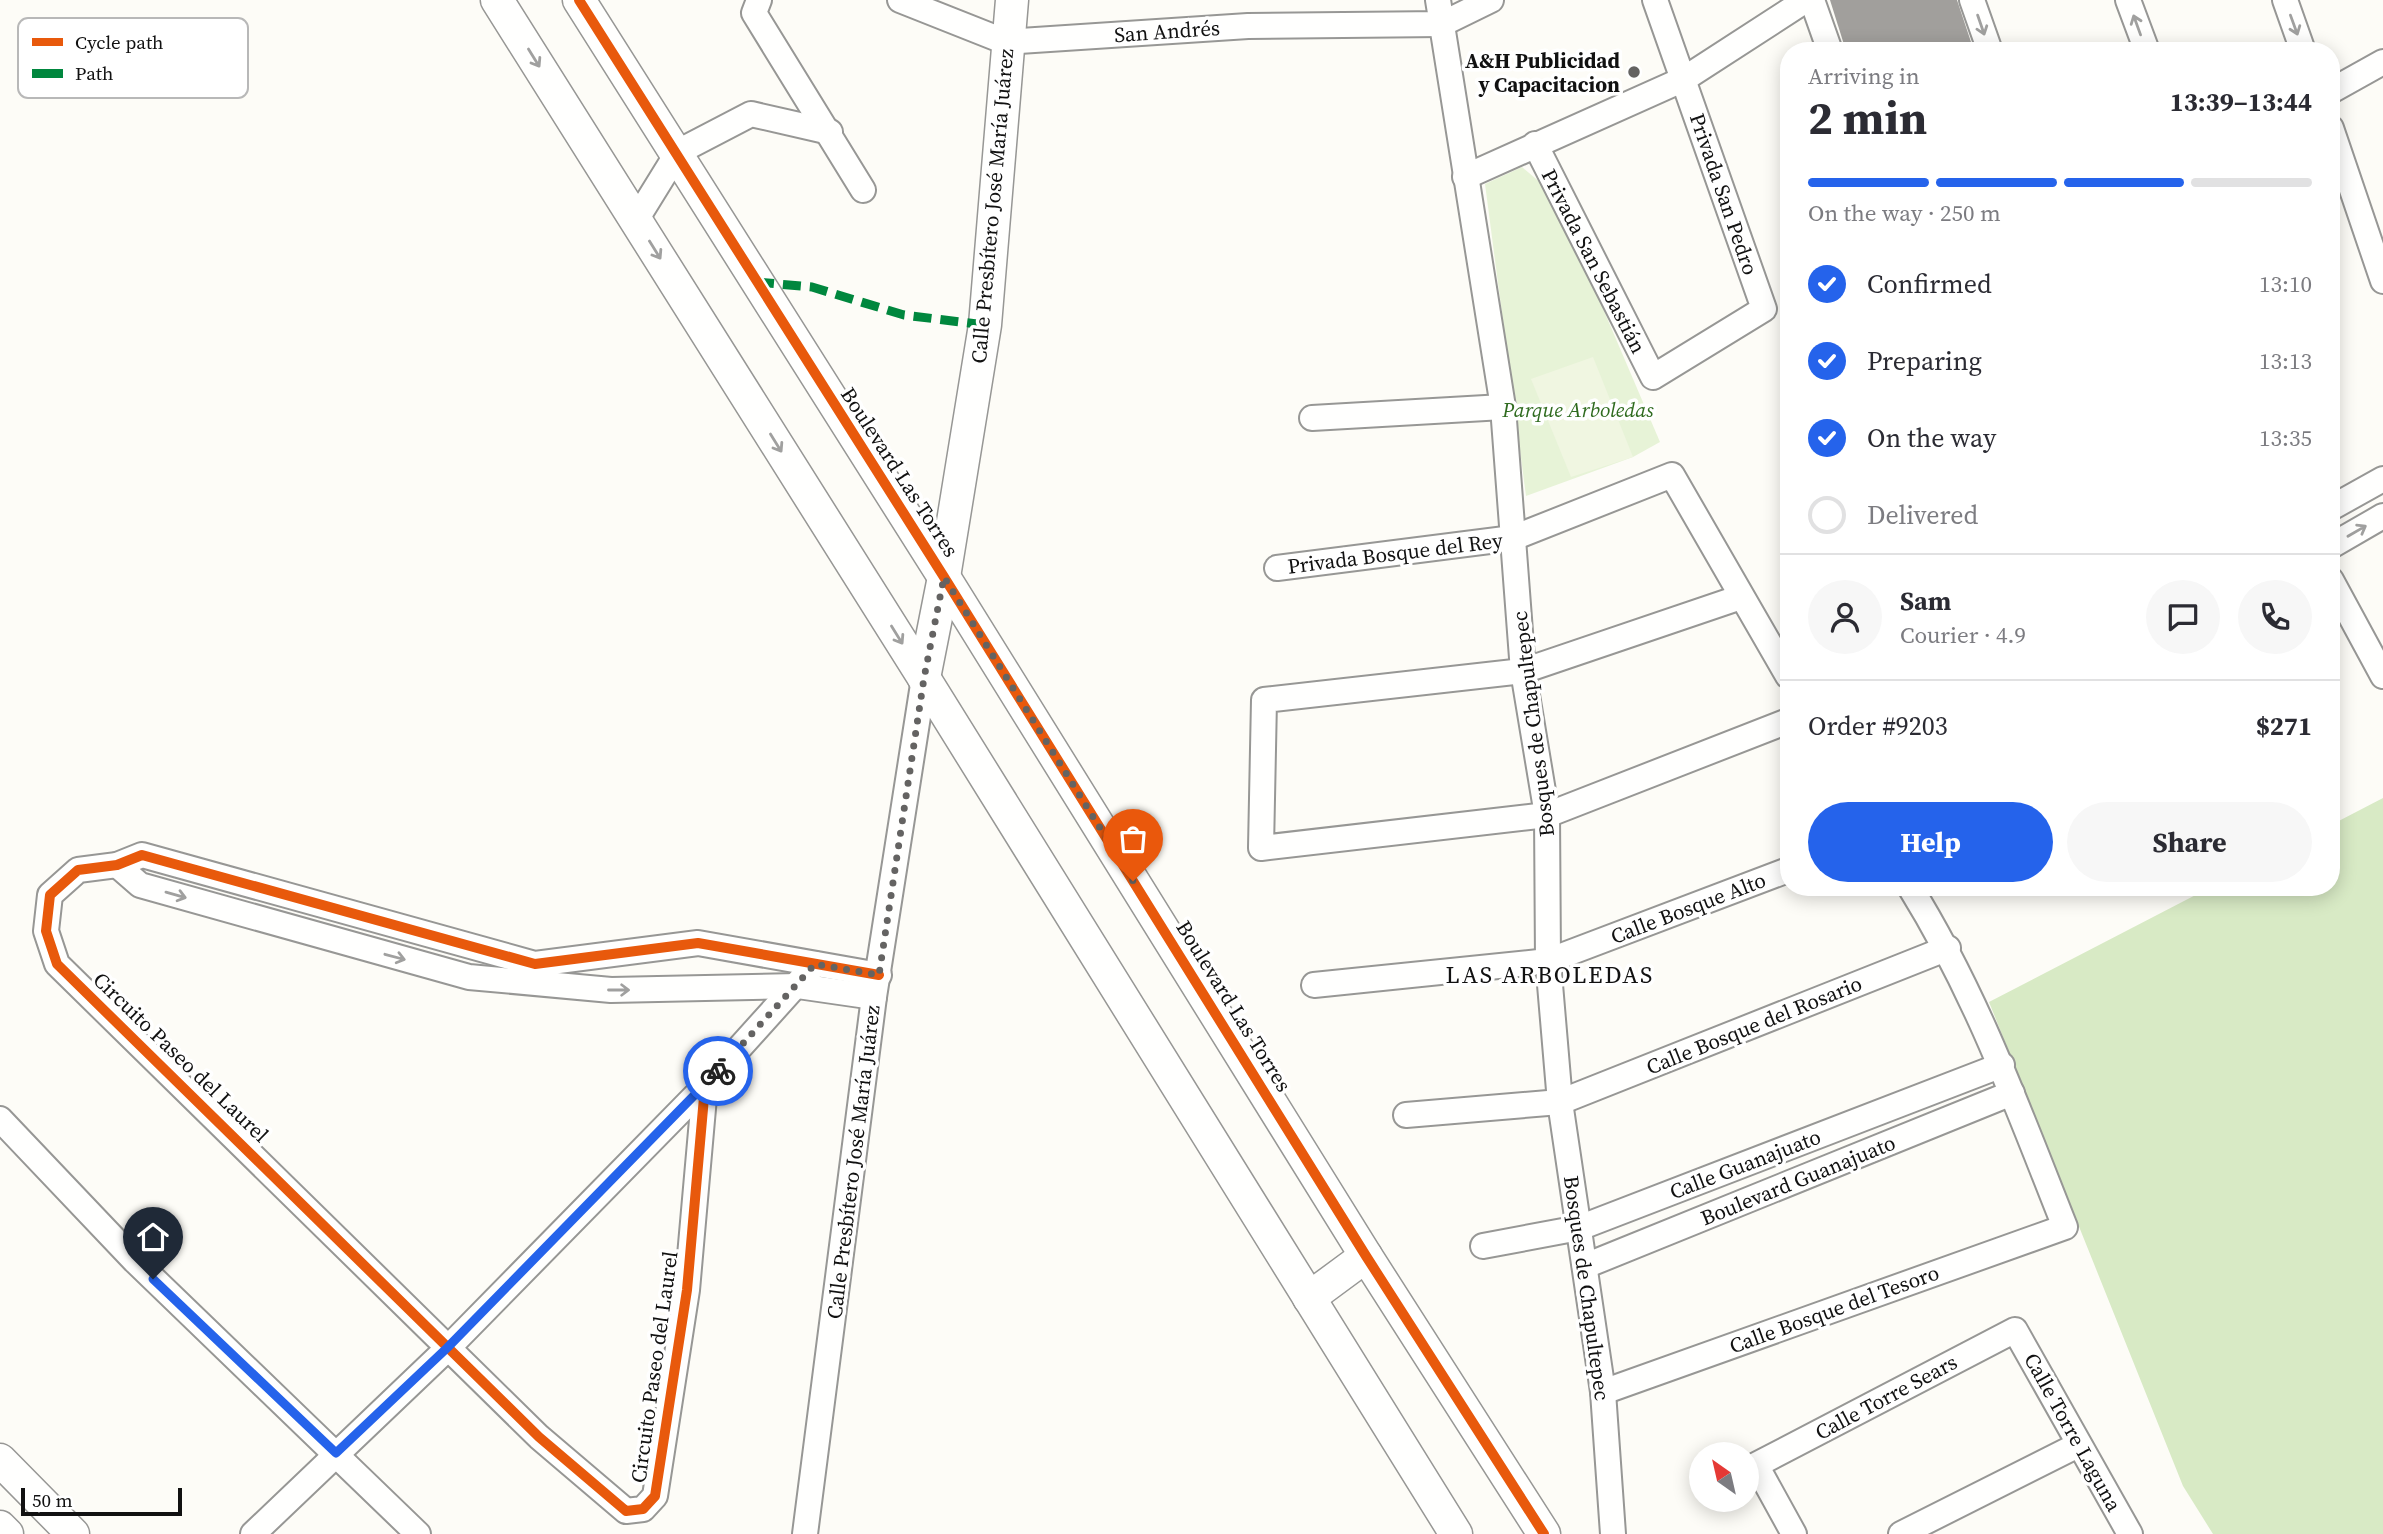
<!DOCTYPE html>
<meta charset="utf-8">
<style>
body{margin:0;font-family:"Source Serif 4",serif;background:#f7f7f7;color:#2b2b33;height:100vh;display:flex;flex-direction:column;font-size:26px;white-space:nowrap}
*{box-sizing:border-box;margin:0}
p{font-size:23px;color:#7c7c81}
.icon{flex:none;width:38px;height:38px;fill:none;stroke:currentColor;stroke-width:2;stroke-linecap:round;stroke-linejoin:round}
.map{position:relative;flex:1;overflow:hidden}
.details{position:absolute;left:1780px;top:42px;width:560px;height:854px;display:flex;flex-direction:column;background:#fff;border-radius:28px;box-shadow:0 4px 18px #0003}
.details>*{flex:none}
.needle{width:46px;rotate:326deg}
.tools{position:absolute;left:1689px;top:1442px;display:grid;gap:14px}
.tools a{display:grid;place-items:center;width:70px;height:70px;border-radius:50%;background:#fff;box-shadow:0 4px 18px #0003;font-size:35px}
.scale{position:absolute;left:21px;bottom:18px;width:161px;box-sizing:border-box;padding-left:7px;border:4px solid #111;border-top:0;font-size:19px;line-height:24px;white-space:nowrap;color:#111;-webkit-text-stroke:5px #fff;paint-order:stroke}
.pin{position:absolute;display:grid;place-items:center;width:60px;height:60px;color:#fff;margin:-72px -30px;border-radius:50% 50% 50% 0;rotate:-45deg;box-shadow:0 0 7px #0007}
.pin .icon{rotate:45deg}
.courier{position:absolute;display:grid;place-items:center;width:70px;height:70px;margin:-35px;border:5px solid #2563eb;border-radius:50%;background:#fff;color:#222;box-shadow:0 2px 9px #0007}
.summary em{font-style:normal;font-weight:700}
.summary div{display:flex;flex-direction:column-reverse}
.summary{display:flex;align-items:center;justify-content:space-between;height:119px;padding:0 28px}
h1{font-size:46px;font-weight:700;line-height:52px}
.bar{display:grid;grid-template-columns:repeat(4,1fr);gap:10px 7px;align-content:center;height:84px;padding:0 28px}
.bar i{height:9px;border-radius:5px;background:#e1e1e2}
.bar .active{background:#2563eb}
.bar p{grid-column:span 4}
.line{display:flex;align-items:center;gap:18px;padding:0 28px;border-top:2px solid #e1e1e2}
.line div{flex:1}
.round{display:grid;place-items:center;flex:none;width:74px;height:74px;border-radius:37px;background:#f7f7f7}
ol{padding:0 28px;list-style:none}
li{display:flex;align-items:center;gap:21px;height:77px}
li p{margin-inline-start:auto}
li .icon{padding:7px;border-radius:50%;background:#2563eb;color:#fff;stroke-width:4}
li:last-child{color:#7c7c81}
li i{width:38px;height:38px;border:4px solid #e1e1e2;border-radius:50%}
.action{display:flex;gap:14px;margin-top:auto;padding:14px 28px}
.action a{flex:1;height:80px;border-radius:42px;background:#2563eb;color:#fff;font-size:28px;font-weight:700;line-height:80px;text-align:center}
.action a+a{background:#f7f7f7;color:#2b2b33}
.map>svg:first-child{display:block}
</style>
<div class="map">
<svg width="2383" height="1534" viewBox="0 0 2383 1534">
<rect width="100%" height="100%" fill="#fdfcf7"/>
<path fill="#e7f3d7" d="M 1522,167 L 1554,194 L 1660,442 L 1633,457 L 1526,496 L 1485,184 Z"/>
<path fill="#d8eac5" d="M 2383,798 L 2383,1534 L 2213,1534 L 2183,1486 L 1989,1002 L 2211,887 L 2331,887 L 2331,825 Z"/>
<path fill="#f0f6e1" d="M 1593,357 L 1633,457 L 1571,477 L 1531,379 Z"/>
<path fill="#a19f9c" d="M 1830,0 L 1957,0 L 1974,51 L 1846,51 Z"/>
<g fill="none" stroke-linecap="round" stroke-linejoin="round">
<g stroke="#979795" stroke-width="28">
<g id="minor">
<path d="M 759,0 L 754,13 L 863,190"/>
<path d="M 900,0 L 1006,42 L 1248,26 L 1442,24 L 1491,0"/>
<path d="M 1438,0 L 1503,407 L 1523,671 L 1547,815 L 1548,961 L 1560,1102 L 1603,1392 L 1613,1534"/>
<path d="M 1812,0 L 1830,51"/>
<path d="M 1972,0 L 1990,51"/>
<path d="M 2128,0 L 2147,51"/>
<path d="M 2285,0 L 2303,51"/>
<path d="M 2331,91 L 2383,62"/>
<path d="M 2331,128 L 2383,281"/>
<path d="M 1535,144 L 1653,377 L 1764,309 L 1655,0"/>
<path d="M 1465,177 L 1684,79 L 1806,0"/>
<path d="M 636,220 L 678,152 L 751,114 L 830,132"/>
<path d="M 1312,418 L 1503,407"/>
<path d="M 2331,508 L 2383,479"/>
<path d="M 2331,546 L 2383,516"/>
<path d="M 1277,568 L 1513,538 L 1672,475 L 1788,676"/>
<path d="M 2331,580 L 2383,676"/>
<path d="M 1741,597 L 1523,671 L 1264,700 L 1261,848 L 1547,815 L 1788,721"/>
<path d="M 117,865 L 140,885 L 469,977 L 611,990 L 798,986 L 874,997"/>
<path d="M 1314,985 L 1548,961 L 1788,870"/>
<path d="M 705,1086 L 687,1290 L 655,1496 L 643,1509 L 626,1511 L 539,1437 L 57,964 L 46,931 L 50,895 L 78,870 L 117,865 L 142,855 L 535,964 L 698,943 L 879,975"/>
<path d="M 1406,1115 L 1560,1102 L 1948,948"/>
<path d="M 0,1119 L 135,1261 L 418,1534"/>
<path d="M 1483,1246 L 1579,1228 L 2002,1065"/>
<path d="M 1585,1266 L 2012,1093"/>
<path d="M 1603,1392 L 2065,1227 C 2018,1109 1977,995 1910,887"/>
<path d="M 253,1534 L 448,1348 L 705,1086 L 815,964"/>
<path d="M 805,1534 L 874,997 L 924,678"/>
<path d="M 1794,1534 L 1756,1465 L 2015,1330 L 2130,1534"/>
<path d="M 1901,1534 L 2078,1445"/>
</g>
</g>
<g stroke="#979795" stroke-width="35">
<g id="tertiary">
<path d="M 497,0 L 924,678 L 1456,1534"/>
<path d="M 579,0 L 944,577 L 1366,1256 L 1544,1534"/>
<path d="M 924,678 L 944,577 L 985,325 L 1012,0"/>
<path d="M 1309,1298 L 1366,1256"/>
<path d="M 0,1460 L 73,1534"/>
<path d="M 0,1527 L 7,1534"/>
</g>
</g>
<use href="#minor" stroke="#fffffe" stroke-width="24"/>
<use href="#tertiary" stroke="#fffffe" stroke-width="32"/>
<path stroke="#00873e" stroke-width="9" stroke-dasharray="18 9" stroke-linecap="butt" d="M 756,282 L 812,287 L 904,315 L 985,325"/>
<g stroke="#fff" stroke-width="15">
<g id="cycleway">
<path d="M 579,0 L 944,577 L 1366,1256 L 1544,1534"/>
<path d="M 705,1086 L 687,1290 L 655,1496 L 643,1509 L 626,1511 L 539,1437 L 57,964 L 46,931 L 50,895 L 78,870 L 117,865 L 142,855 L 535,964 L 698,943 L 879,975"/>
</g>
</g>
<use href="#cycleway" stroke="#e8590c" stroke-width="10"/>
</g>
<defs><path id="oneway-shaft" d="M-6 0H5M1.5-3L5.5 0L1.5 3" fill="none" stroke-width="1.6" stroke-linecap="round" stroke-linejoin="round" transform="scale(1.75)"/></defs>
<g stroke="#a0a09f">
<use href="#oneway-shaft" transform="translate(1981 25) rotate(71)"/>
<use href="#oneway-shaft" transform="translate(2137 25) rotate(-110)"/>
<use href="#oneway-shaft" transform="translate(2294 25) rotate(70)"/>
<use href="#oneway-shaft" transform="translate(534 58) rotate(58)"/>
<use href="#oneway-shaft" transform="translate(655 250) rotate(58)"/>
<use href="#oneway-shaft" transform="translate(776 443) rotate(58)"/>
<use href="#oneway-shaft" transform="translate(2357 531) rotate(-30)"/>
<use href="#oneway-shaft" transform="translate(897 635) rotate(58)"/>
<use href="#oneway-shaft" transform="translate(176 895) rotate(16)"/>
<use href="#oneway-shaft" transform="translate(395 957) rotate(15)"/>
<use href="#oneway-shaft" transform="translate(619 990)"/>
</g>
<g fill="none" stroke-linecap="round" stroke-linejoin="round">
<path stroke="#646362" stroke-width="7" stroke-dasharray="0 12.6" d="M 718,1071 L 815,964 L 879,975 L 924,678 L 944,577 L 1133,881"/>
<path stroke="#2563eb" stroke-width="9" d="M 153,1279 L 336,1453 L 447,1348 L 718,1071"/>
</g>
<circle fill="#646362" stroke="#fff" stroke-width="2.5" cx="1634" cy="72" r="7"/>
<g text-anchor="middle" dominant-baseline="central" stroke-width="7" stroke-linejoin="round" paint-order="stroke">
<g font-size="21" fill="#111" stroke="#fff">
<text transform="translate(1167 31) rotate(-4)">San Andrés</text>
<text transform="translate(1724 194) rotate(71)">Privada San Pedro</text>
<text transform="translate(992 206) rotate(-85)">Calle Presbítero José María Juárez</text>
<text transform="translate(1594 261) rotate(63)">Privada San Sebastián</text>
<text transform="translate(900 472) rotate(57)">Boulevard Las Torres</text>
<text transform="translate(1395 553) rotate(-7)">Privada Bosque del Rey</text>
<text transform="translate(1533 724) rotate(-97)">Bosques de Chapultepec</text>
<text transform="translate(1688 908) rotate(-21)">Calle Bosque Alto</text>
<text transform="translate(1234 1006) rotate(58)">Boulevard Las Torres</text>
<text transform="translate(1754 1025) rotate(-22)">Calle Bosque del Rosario</text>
<text transform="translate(181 1057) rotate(44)">Circuito Paseo del Laurel</text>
<text transform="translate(853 1162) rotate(-83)">Calle Presbítero José María Juárez</text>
<text transform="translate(1745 1164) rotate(-21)">Calle Guanajuato</text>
<text transform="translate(1798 1180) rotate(-22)">Boulevard Guanajuato</text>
<text transform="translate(1587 1288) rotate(82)">Bosques de Chapultepec</text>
<text transform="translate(1834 1309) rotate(-20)">Calle Bosque del Tesoro</text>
<text transform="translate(654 1367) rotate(-82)">Circuito Paseo del Laurel</text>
<text transform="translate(1886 1397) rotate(-28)">Calle Torre Sears</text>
<text transform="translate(2073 1432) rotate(61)">Calle Torre Laguna</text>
</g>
<g font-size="21" font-weight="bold" fill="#111" stroke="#fff" text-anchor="end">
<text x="1620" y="60">A&amp;H Publicidad<tspan x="1620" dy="24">y Capacitacion</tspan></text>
</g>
<g font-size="21" font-style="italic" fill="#2f6b1f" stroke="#fff">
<text x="1578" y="409">Parque Arboledas</text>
</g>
<g font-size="24" letter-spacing="2" fill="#111" stroke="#fff">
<text x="1550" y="974">LAS ARBOLEDAS</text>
</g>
</g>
<rect x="18" y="18" width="230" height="80" rx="10" fill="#fff" stroke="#b8b8b8" stroke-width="2"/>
<rect x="32" y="38" width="31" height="8" fill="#e8590c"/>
<rect x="32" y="69" width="31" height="9" fill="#00873e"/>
<g font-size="19" fill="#111">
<text x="75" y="49">Cycle path</text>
<text x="75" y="80">Path</text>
</g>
</svg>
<div class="tools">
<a><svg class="needle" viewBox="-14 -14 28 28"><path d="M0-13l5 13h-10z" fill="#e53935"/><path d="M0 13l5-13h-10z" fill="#7c7c81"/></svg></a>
</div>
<div class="scale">50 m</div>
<div class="pin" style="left:1133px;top:881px;background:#ea580c"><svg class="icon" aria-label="bag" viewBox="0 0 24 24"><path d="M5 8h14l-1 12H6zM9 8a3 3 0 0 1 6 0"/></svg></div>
<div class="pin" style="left:153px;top:1279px;background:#1f2937"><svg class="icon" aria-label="home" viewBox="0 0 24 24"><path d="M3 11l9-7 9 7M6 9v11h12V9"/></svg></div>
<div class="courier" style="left:718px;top:1071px"><svg class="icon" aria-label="bike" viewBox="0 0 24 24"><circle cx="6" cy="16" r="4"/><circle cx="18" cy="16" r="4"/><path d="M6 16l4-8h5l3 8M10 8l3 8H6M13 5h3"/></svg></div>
<section class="details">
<div class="summary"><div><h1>2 min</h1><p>Arriving in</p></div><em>13:39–13:44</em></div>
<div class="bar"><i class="active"></i><i class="active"></i><i class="active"></i><i></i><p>On the way · 250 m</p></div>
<ol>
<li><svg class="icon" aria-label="check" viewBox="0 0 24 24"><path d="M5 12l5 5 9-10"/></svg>Confirmed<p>13:10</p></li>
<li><svg class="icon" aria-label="check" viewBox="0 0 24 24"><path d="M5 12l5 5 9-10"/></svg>Preparing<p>13:13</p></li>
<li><svg class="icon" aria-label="check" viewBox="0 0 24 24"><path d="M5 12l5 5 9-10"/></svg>On the way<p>13:35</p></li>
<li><i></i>Delivered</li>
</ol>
<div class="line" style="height:126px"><a class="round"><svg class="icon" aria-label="person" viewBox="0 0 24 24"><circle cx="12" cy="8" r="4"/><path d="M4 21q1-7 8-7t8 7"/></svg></a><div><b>Sam</b><p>Courier · 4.9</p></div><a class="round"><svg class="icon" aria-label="chat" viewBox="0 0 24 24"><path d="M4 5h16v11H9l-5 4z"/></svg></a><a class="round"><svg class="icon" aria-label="phone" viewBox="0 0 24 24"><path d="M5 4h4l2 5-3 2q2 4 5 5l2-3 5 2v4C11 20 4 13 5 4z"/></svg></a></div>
<div class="line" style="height:91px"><div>Order #9203</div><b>$271</b></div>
<div class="action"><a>Help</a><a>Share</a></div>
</section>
</div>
